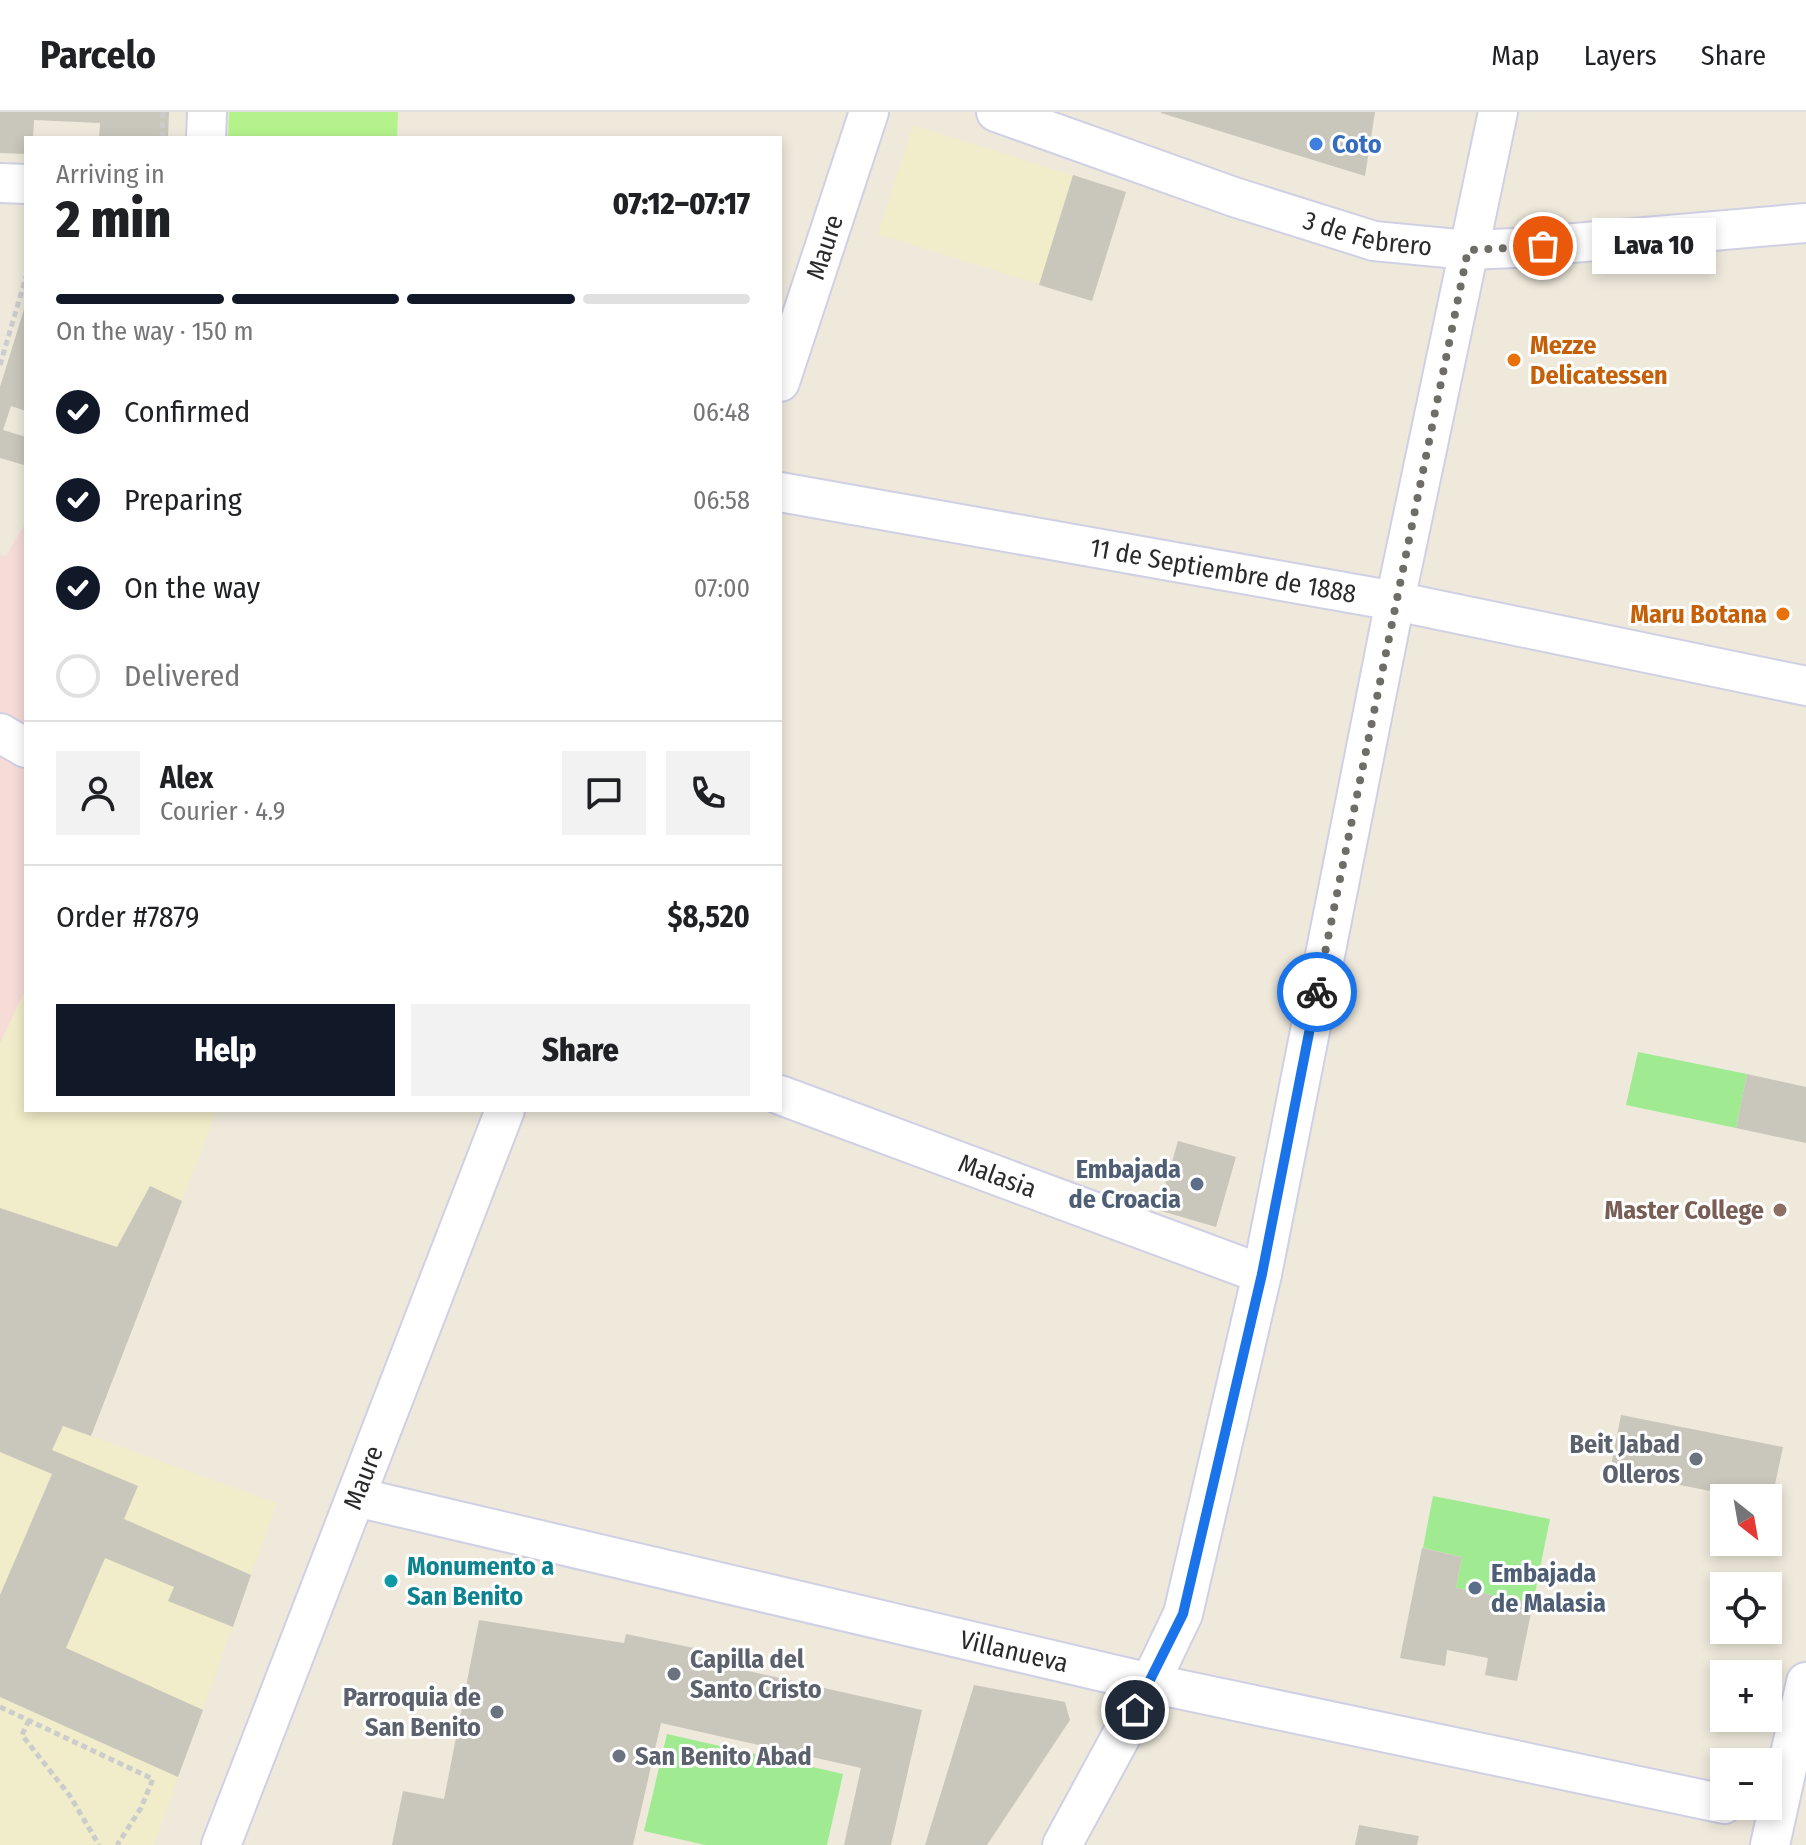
<!DOCTYPE html>
<meta charset="utf-8">
<style>
body{margin:0;font-family:"Fira Sans Condensed",sans-serif;background:#f2f2f2;color:#202124;height:100vh;display:flex;flex-direction:column;font-size:30px;white-space:nowrap}
*{box-sizing:border-box;margin:0}
p{font-size:26px;color:#757577}
.icon{flex:none;width:44px;height:44px;fill:none;stroke:currentColor;stroke-width:2;stroke-linecap:round;stroke-linejoin:round}
.map{position:relative;flex:1;overflow:hidden}
.sheet{position:absolute;left:24px;top:24px;width:758px;height:976px;display:flex;flex-direction:column;background:#fff;border-radius:0px;box-shadow:0 4px 12px #0003}
.sheet>*{flex:none}
.needle{width:52px;rotate:149deg}
.controls{position:absolute;left:1710px;top:1372px;display:grid;gap:16px}
.controls a{display:grid;place-items:center;width:72px;height:72px;border-radius:0px;background:#fff;box-shadow:0 4px 12px #0003;font-size:40px}
.pin{position:absolute;display:grid;place-items:center;width:68px;height:68px;color:#fff;margin:-34px;border:4px solid #fff;border-radius:50%;box-shadow:0 2px 8px #0007}
.courier{position:absolute;display:grid;place-items:center;width:80px;height:80px;margin:-40px;border:6px solid #1a73e8;border-radius:50%;background:#fff;color:#222;box-shadow:0 2px 10px #0007}
.bubble{position:absolute;height:56px;border-radius:0px;background:#fff;box-shadow:0 4px 12px #0003;font-size:26px;font-weight:800;line-height:56px;text-align:center}
.overview em{font-style:normal;font-weight:800}
.overview div{display:flex;flex-direction:column-reverse}
.overview{display:flex;align-items:center;justify-content:space-between;height:136px;padding:0 32px}
h1{font-size:52px;font-weight:800;line-height:60px}
.bar{display:grid;grid-template-columns:repeat(4,1fr);gap:12px 8px;align-content:center;height:96px;padding:0 32px}
.bar i{height:10px;border-radius:6px;background:#e0e0e0}
.bar .on{background:#111827}
.bar p{grid-column:span 4}
.line{display:flex;align-items:center;gap:20px;padding:0 32px;border-top:2px solid #e0e0e0}
.line div{flex:1}
.round{display:grid;place-items:center;flex:none;width:84px;height:84px;border-radius:0px;background:#f2f2f2}
ol{padding:0 32px;list-style:none}
li{display:flex;align-items:center;gap:24px;height:88px}
li p{margin-inline-start:auto}
li .icon{padding:8px;border-radius:50%;background:#111827;color:#fff;stroke-width:4}
li:last-child{color:#757577}
li i{width:44px;height:44px;border:4px solid #e0e0e0;border-radius:50%}
.button{display:flex;gap:16px;margin-top:auto;padding:16px 32px}
.button a{flex:1;height:92px;border-radius:0px;background:#111827;color:#fff;font-size:32px;font-weight:800;line-height:92px;text-align:center}
.button a+a{background:#f2f2f2;color:#202124}
header{display:flex;align-items:center;gap:48px;box-sizing:border-box;height:112px;padding:0 40px;background:#fff;border-bottom:2px solid #e0e0e0}
header strong{font-size:38px}
nav{display:flex;gap:44px;margin-inline-start:auto;font-size:28px}
.map>svg:first-child{display:block}
</style>
<header>
<strong>Parcelo</strong>
<nav><a>Map</a><a>Layers</a><a>Share</a></nav>
</header>
<div class="map">
<svg width="1806" height="1733" viewBox="0 0 1806 1733">
<rect width="100%" height="100%" fill="#eee9db"/>
<g fill="#f1ecc9">
<path d="M 913,13 L 1126,80 L 1092,189 L 878,122 Z"/>
<path d="M 26,876 L 26,998 L 217,998 L 91,1324 L 277,1391 L 154,1733 L 0,1733 L 0,931 Z"/>
</g>
<path fill="#f6dbd7" d="M 26,410 L 26,876 L 0,931 L 0,443 L 6,444 Z"/>
<g fill="#a0ea92">
<path d="M 1638,940 L 1747,962 L 1736,1016 L 1626,993 Z"/>
<path d="M 1433,1384 L 1550,1407 L 1533,1491 L 1456,1476 L 1462,1445 L 1423,1436 Z"/>
<path d="M 667,1622 L 843,1662 L 827,1733 L 705,1733 L 644,1719 Z"/>
</g>
<path fill="#b4f38c" d="M 229,0 L 398,0 L 397,26 L 228,26 Z"/>
<g fill="#c9c6bb">
<path d="M 0,0 L 169,0 L 168,26 L 99,26 L 100,11 L 34,8 L 33,26 L 26,26 L 26,42 L 0,41 Z"/>
<path d="M 1161,0 L 1375,0 L 1365,64 L 1161,1 Z"/>
<path d="M 1073,63 L 1126,80 L 1092,189 L 1039,173 Z"/>
<path d="M 25,194 L 26,299 L 11,294 L 3,318 L 26,325 L 24,353 L 0,346 L 0,275 Z"/>
<path d="M 1747,962 L 1806,975 L 1806,1031 L 1736,1016 Z"/>
<path d="M 1178,1029 L 1236,1045 L 1216,1115 L 1158,1098 Z"/>
<path d="M 150,1074 L 182,1089 L 91,1324 L 63,1314 L 52,1338 L 138,1374 L 124,1407 L 251,1463 L 233,1515 L 168,1489 L 174,1475 L 105,1446 L 66,1536 L 203,1598 L 178,1665 L 0,1585 L 0,1483 L 52,1362 L 0,1340 L 0,1096 L 117,1135 Z"/>
<path d="M 1621,1303 L 1783,1335 L 1771,1391 L 1768,1386 L 1745,1386 L 1610,1359 Z"/>
<path d="M 1422,1436 L 1462,1445 L 1456,1476 L 1533,1491 L 1517,1569 L 1485,1563 L 1488,1546 L 1447,1538 L 1445,1554 L 1400,1546 Z"/>
<path d="M 479,1508 L 624,1531 L 626,1522 L 733,1544 L 731,1555 L 922,1598 L 891,1733 L 844,1733 L 861,1656 L 661,1611 L 633,1733 L 392,1733 L 403,1679 L 444,1687 Z"/>
<path d="M 974,1573 L 1065,1590 L 1070,1608 L 987,1733 L 925,1733 Z"/>
<path d="M 1359,1713 L 1419,1724 L 1417,1733 L 1355,1733 Z"/>
</g>
<g fill="none" stroke-linecap="round" stroke-linejoin="round">
<g stroke="#d0d0e5" stroke-width="42">
<g id="minor">
<path id="s1" d="M 996,0 L 1234,85 L 1374,129 L 1468,138 L 1515,136 L 1806,111"/>
<path d="M 206,26 L 207,0"/>
<path d="M 0,71 L 26,72"/>
<path id="s2" d="M 780,270 L 869,0"/>
<path id="s3" d="M 780,380 L 1395,489 L 1806,574"/>
<path d="M 0,621 L 26,636"/>
<path id="s4" d="M 780,983 L 1262,1162"/>
<path id="s5" d="M 356,1385 L 1150,1571 L 1724,1692"/>
<path id="s6" d="M 221,1733 L 505,998"/>
<path d="M 1062,1733 L 1150,1571 L 1183,1502 L 1262,1162 L 1395,489 L 1498,0"/>
<path d="M 1770,1733 L 1806,1570"/>
</g>
</g>
<g stroke="#ccc" stroke-width="5" stroke-dasharray="6 4" stroke-linecap="butt">
<path d="M 162,26 L 163,0"/>
<path d="M 0,253 L 26,165"/>
<path d="M 0,1595 L 153,1667 L 141,1696 L 117,1733"/>
<path d="M 29,1608 L 22,1623 L 70,1684 L 99,1733"/>
</g>
<use href="#minor" stroke="#fff" stroke-width="38"/>
</g>
<g fill="none" stroke-linecap="round" stroke-linejoin="round">
<path stroke="#6f6d68" stroke-width="8" stroke-dasharray="0 14.4" d="M 1317,880 L 1468,138 L 1543,134"/>
<path stroke="#1a73e8" stroke-width="10" d="M 1135,1598 L 1183,1502 L 1262,1162 L 1317,880"/>
</g>
<circle fill="#3f7fe0" stroke="#fff" stroke-width="3" cx="1316" cy="32" r="8"/>
<g fill="#e8710a" stroke="#fff" stroke-width="3">
<circle cx="1514" cy="248" r="8"/>
<circle cx="1783" cy="502" r="8"/>
</g>
<g fill="#5c6f8a" stroke="#fff" stroke-width="3">
<circle cx="1197" cy="1072" r="8"/>
<circle cx="1475" cy="1476" r="8"/>
</g>
<circle fill="#8d6e63" stroke="#fff" stroke-width="3" cx="1780" cy="1098" r="8"/>
<g fill="#6b7280" stroke="#fff" stroke-width="3">
<circle cx="1696" cy="1347" r="8"/>
<circle cx="674" cy="1562" r="8"/>
<circle cx="497" cy="1600" r="8"/>
<circle cx="619" cy="1644" r="8"/>
</g>
<circle fill="#0f9aa8" stroke="#fff" stroke-width="3" cx="391" cy="1469" r="8"/>
<g text-anchor="middle" dominant-baseline="central" stroke-width="6" stroke-linejoin="round" paint-order="stroke">
<g font-size="26" font-weight="bold" fill="#366cbe" stroke="#fff" text-anchor="start">
<text x="1332" y="32">Coto</text>
</g>
<g font-size="26" fill="#2a2a2a" stroke="#fff">
<text stroke="none"><textPath href="#s1" startOffset="392">3 de Febrero</textPath></text>
<text stroke="none"><textPath href="#s2" startOffset="142">Maure</textPath></text>
<text stroke="none"><textPath href="#s3" startOffset="450">11 de Septiembre de 1888</textPath></text>
<text stroke="none"><textPath href="#s4" startOffset="232">Malasia</textPath></text>
<text stroke="none"><textPath href="#s6" startOffset="394">Maure</textPath></text>
<text stroke="none"><textPath href="#s5" startOffset="676">Villanueva</textPath></text>
</g>
<g font-size="26" font-weight="bold" fill="#c56008" stroke="#fff" text-anchor="start">
<text x="1530" y="233">Mezze<tspan x="1530" dy="30">Delicatessen</tspan></text>
<text x="1767" y="502" text-anchor="end">Maru Botana</text>
</g>
<g font-size="26" font-weight="bold" fill="#4e5e75" stroke="#fff" text-anchor="end">
<text x="1181" y="1057">Embajada<tspan x="1181" dy="30">de Croacia</tspan></text>
<text x="1491" y="1461" text-anchor="start">Embajada<tspan x="1491" dy="30">de Malasia</tspan></text>
</g>
<g font-size="26" font-weight="bold" fill="#785e54" stroke="#fff" text-anchor="end">
<text x="1764" y="1098">Master College</text>
</g>
<g font-size="26" font-weight="bold" fill="#5b616d" stroke="#fff" text-anchor="end">
<text x="1680" y="1332">Beit Jabad<tspan x="1680" dy="30">Olleros</tspan></text>
<text x="690" y="1547" text-anchor="start">Capilla del<tspan x="690" dy="30">Santo Cristo</tspan></text>
<text x="481" y="1585">Parroquia de<tspan x="481" dy="30">San Benito</tspan></text>
<text x="635" y="1644" text-anchor="start">San Benito Abad</text>
</g>
<g font-size="26" font-weight="bold" fill="#0d838f" stroke="#fff" text-anchor="start">
<text x="407" y="1454">Monumento a<tspan x="407" dy="30">San Benito</tspan></text>
</g>
</g>
</svg>
<div class="controls">
<a><svg class="needle" viewBox="-14 -14 28 28"><path d="M0-13l5 13h-10z" fill="#e53935"/><path d="M0 13l5-13h-10z" fill="#757577"/></svg></a>
<a><svg class="icon" aria-label="locate" viewBox="0 0 24 24"><circle cx="12" cy="12" r="6"/><path d="M12 2v4M12 18v4M2 12h4M18 12h4"/></svg></a>
<a>+</a>
<a>−</a>
</div>
<div class="pin" style="left:1543px;top:134px;background:#ea580c"><svg class="icon" aria-label="bag" viewBox="0 0 24 24"><path d="M5 8h14l-1 12H6zM9 8a3 3 0 0 1 6 0"/></svg></div>
<div class="pin" style="left:1135px;top:1598px;background:#1f2937"><svg class="icon" aria-label="home" viewBox="0 0 24 24"><path d="M3 11l9-7 9 7M6 9v11h12V9"/></svg></div>
<div class="courier" style="left:1317px;top:880px"><svg class="icon" aria-label="bike" viewBox="0 0 24 24"><circle cx="6" cy="16" r="4"/><circle cx="18" cy="16" r="4"/><path d="M6 16l4-8h5l3 8M10 8l3 8H6M13 5h3"/></svg></div>
<div class="bubble" style="left:1592px;top:106px;width:124px">Lava 10</div>
<section class="sheet">
<div class="overview"><div><h1>2 min</h1><p>Arriving in</p></div><em>07:12–07:17</em></div>
<div class="bar"><i class="on"></i><i class="on"></i><i class="on"></i><i></i><p>On the way · 150 m</p></div>
<ol>
<li><svg class="icon" aria-label="check" viewBox="0 0 24 24"><path d="M5 12l5 5 9-10"/></svg>Confirmed<p>06:48</p></li>
<li><svg class="icon" aria-label="check" viewBox="0 0 24 24"><path d="M5 12l5 5 9-10"/></svg>Preparing<p>06:58</p></li>
<li><svg class="icon" aria-label="check" viewBox="0 0 24 24"><path d="M5 12l5 5 9-10"/></svg>On the way<p>07:00</p></li>
<li><i></i>Delivered</li>
</ol>
<div class="line" style="height:144px"><a class="round"><svg class="icon" aria-label="person" viewBox="0 0 24 24"><circle cx="12" cy="8" r="4"/><path d="M4 21q1-7 8-7t8 7"/></svg></a><div><b>Alex</b><p>Courier · 4.9</p></div><a class="round"><svg class="icon" aria-label="chat" viewBox="0 0 24 24"><path d="M4 5h16v11H9l-5 4z"/></svg></a><a class="round"><svg class="icon" aria-label="phone" viewBox="0 0 24 24"><path d="M5 4h4l2 5-3 2q2 4 5 5l2-3 5 2v4C11 20 4 13 5 4z"/></svg></a></div>
<div class="line" style="height:104px"><div>Order #7879</div><b>$8,520</b></div>
<div class="button"><a>Help</a><a>Share</a></div>
</section>
</div>
